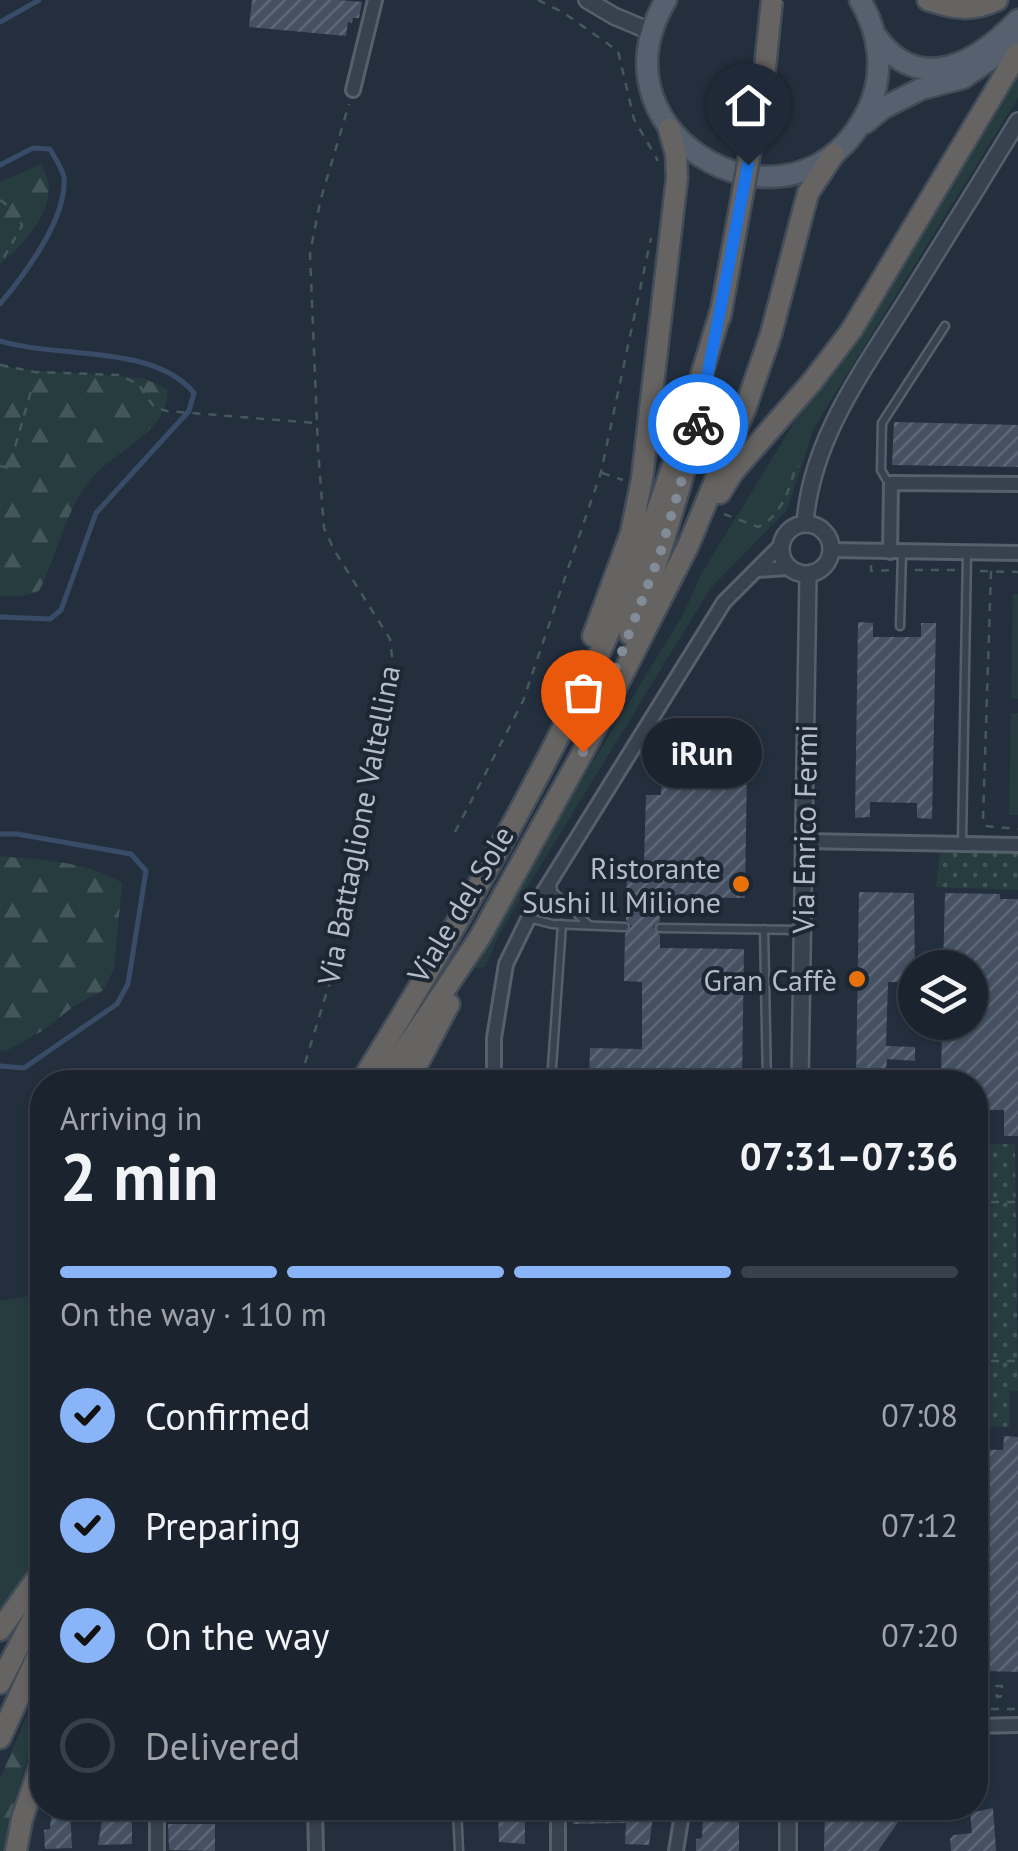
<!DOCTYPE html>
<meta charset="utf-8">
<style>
body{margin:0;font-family:"PT Sans",sans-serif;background:#282f3a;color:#f1f3f6;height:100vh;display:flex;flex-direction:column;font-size:38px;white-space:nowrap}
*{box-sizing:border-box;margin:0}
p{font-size:32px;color:#a0a4aa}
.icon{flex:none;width:55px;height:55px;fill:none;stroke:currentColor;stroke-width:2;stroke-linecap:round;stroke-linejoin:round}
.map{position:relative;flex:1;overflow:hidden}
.drawer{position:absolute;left:30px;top:1070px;width:958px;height:750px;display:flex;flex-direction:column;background:#1b232e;border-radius:40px;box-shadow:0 2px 8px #0004,0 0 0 2px #39404a}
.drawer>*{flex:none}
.fabs{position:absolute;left:898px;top:950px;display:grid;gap:20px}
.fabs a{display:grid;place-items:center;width:90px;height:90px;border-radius:50%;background:#1b232e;box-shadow:0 2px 8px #0004,0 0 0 2px #39404a;font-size:50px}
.pin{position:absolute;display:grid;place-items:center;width:85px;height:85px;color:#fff;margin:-102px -42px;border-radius:50% 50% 50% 0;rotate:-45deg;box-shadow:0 0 10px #0007}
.pin .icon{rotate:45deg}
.courier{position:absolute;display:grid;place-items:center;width:100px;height:100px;margin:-50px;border:8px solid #1a73e8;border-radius:50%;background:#fff;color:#222;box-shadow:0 2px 12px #0007}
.bubble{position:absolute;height:70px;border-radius:35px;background:#1b232e;box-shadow:0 2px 8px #0004,0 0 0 2px #39404a;font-size:32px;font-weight:800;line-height:70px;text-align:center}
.head em{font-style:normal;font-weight:800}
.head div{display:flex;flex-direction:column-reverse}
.head{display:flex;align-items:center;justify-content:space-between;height:170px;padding:0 30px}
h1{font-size:65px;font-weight:800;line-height:75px}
.bar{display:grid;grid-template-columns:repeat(4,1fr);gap:15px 10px;align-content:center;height:120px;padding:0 30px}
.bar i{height:12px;border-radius:8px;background:#39404a}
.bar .on{background:#8ab4f8}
.bar p{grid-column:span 4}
ol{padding:0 30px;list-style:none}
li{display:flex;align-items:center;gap:30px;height:110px}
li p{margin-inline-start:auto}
li .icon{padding:10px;border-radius:50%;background:#8ab4f8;color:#111;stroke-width:4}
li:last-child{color:#a0a4aa}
li i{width:55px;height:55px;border:5px solid #39404a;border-radius:50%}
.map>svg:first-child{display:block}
</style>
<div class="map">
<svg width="1018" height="1851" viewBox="0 0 1018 1851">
<defs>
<pattern id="forest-firs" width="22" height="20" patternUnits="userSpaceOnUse" patternTransform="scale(2.5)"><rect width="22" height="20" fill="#263c3f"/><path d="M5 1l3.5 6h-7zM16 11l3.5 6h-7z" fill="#435659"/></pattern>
<pattern id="park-dots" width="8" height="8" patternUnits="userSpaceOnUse" patternTransform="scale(2.5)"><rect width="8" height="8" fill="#263c3f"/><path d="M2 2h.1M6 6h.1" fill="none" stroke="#435659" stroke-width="1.8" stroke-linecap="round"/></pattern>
<pattern id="building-hatch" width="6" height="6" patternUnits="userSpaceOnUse" patternTransform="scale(2.5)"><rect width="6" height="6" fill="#455162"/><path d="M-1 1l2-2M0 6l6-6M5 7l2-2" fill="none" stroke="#5d6877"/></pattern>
</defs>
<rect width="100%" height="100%" fill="#242f3e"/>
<g fill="#263c3f">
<path d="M 1018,57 L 1018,98 L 814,428 L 787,510 L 710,589 L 525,891 L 499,935 L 485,967 L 475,968 L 498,917 L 684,613 L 700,576 Z"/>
<path d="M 1013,594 L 1018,594 L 1018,699 L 1011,699 Z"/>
<path d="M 1011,713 L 1018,713 L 1018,815 L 1009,815 Z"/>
<path d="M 42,1294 L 42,1550 L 0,1613 L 0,1301 Z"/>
</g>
<g fill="url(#forest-firs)">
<path d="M 42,164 C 44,171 49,181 49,188 C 48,219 22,246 0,264 L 0,182 Z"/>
<path d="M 0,363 L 14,369 L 143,378 L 167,389 C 172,430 113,452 91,479 C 64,512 58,554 39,591 L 22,596 L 0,596 Z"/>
<path d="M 0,856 C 41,860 87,861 122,883 L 114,968 L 104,990 L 74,1006 L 42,1031 L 6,1051 L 0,1050 Z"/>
<path d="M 42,1680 L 42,1725 L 33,1742 L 11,1813 L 5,1851 L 0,1851 L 0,1779 Z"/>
</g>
<g fill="url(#park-dots)">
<path d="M 940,853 L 1018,853 L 1018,890 L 936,887 Z"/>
<path d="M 975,1144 L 1015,1144 L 1018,1391 L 1010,1391 L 1009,1427 L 975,1426 Z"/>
</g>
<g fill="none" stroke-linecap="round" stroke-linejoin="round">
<g stroke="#394c67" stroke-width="5">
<path d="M 0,22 L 39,0"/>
<path d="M 0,165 L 33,148 L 50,149 C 54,157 63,169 64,178 C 67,218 25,274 0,304"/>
<path d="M 0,341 C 59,359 154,344 194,393 L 189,411 L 96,513 L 61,610 L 50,619 L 0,617"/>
<path d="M 0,834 L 17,834 L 131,854 L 146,871 L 128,984 L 117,1004 L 24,1068 L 0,1066"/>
</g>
</g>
<g fill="url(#building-hatch)">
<path d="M 252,0 L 338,0 L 362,2 L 359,18 L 353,18 L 352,23 L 348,22 L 346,36 L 249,27 Z"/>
<path d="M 894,422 L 1018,425 L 1018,467 L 892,465 Z"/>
<path d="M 858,622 L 873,623 L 873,637 L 921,637 L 921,623 L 936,623 L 932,819 L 917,818 L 917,803 L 870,802 L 870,817 L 855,818 Z"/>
<path d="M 662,761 L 747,763 L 745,898 L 660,897 L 660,921 L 653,927 L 660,935 L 660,948 L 744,949 L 742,1082 L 589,1082 L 590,1048 L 642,1049 L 642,982 L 624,981 L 625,934 L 632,926 L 626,920 L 627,862 L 644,863 L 646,795 L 661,795 Z"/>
<path d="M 859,892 L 914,893 L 915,982 L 888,982 L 886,1046 L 915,1047 L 915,1061 L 887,1059 L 885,1082 L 856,1082 Z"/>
<path d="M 945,893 L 1000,894 L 1000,899 L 1018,899 L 1018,1136 L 1004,1136 L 1004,1110 L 975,1110 L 975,1082 L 941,1082 L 942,1022 L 970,1022 L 970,968 L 943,968 Z"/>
<path d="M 1004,1436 L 1018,1437 L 1018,1672 L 987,1671 L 987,1699 L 975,1699 L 975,1449 L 1003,1450 Z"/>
<path d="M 52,1808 L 70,1808 L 72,1848 L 45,1849 L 44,1830 L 50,1829 Z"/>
<path d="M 498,1808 L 525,1808 L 525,1844 L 499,1842 Z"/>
<path d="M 573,1808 L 654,1809 L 649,1845 L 625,1844 L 626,1823 L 573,1824 Z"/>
<path d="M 710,1808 L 739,1808 L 739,1851 L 696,1851 L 696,1839 L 702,1838 L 703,1818 L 710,1818 Z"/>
<path d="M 825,1808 L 908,1808 L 878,1851 L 824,1851 Z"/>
<path d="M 993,1808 L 996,1851 L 951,1851 L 950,1839 L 954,1835 L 972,1833 L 970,1813 Z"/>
<path d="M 102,1821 L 132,1821 L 132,1844 L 98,1845 Z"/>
<path d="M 168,1824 L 215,1824 L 215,1851 L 169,1850 Z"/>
</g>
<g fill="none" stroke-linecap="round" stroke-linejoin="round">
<g stroke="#565f6c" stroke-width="11">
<g id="service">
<path d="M 889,484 L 881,470 L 882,423 L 945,326"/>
<path d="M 900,626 L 902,553"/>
<path d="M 962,842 L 967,553"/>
<path d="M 552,883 L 553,892 L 589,925"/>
<path d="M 529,918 L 552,924 L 625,927"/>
<path d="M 660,928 L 801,930"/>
<path d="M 764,929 L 767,1082"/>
<path d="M 551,1082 L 562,924"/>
<path d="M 457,1808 L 459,1851"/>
</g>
</g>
<g stroke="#565f6c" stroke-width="18">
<g id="minor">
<path d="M 353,90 L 375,0"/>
<path d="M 831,550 L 1018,553"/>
<path d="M 890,552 L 891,483 L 1018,484"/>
<path d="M 757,570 L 788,568"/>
<path d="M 804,841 L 1018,845"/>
<path d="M 494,1082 L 494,1038 L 506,964 L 533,909 L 724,602 L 780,546"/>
<path d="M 975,1726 L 1018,1725"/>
<path d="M 157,1808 L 157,1851"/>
<path d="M 315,1808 L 316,1851"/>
<path d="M 558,1808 L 558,1851"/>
<path d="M 676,1851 L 683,1808"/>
</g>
</g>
<g stroke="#565f6c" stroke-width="20">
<g id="tertiary">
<path d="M 587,0 L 614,16 L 652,32"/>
<circle cx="806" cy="549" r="25"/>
<path d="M 805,524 C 811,438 865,368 909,297 C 946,238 982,180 1018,121"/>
<path d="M 800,1082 L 808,575"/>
<path d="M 788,1851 L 788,1808"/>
</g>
</g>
<g stroke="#414a57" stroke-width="25">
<g id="primary">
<path d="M 666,0 C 583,139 797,255 868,110 C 885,74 880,34 860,0"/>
<path d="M 876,36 C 919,97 978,62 1018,20"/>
<path d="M 865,123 L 883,108 L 921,89 L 963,78 L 1018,40"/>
</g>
</g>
<g stroke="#434c59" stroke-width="25">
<g id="trunk">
<path d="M 928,0 C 954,9 972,12 997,0"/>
<path d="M 720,317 L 742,197"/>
<path d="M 720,493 L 733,472 L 811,383 L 851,331 L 1018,53"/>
<path d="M 630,634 L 660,553 L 684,472"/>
<path d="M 593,636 L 631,533 L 642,479 L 677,178 L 676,154 L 669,129"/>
<path d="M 361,1082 C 444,949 523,813 591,671 C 647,555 685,431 722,307"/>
<path d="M 383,1082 L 480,937 L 583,752 L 688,546 L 745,409 L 771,334 L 808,193 L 834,154"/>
<path d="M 408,1082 L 449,1004"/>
<path d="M 0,1630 L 42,1571"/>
<path d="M 0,1683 L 42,1601"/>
<path d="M 0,1738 L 42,1646"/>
<path d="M 16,1851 L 22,1819 L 42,1760"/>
</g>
</g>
<g stroke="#44595c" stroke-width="2.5" stroke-dasharray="8 8" stroke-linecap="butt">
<path d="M 538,0 L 564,13 L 618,51 L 634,119 L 658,161"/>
<path d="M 0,200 L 17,212 L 22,226 L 0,264"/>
<path d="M 0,365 L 35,372 L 120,375 L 139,385 L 154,407 L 167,411 L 315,423"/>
<path d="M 0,466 L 9,468 L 33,384"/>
<path d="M 602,473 L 623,480"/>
<path d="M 724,514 L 758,527 C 780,517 790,490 795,468 L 799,466"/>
<path d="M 871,565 L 871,571 L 892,570"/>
<path d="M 915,570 L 957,570"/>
<path d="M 980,571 L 1018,572"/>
<path d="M 991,571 L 983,819 L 985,826 L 1018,829"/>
<path d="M 455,832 L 523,701 L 601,472 L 651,238"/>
<path d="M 305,1063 L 332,975 L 350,867 L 393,665 L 390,639 L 334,550 L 324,528 L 318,449 L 310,254 L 320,202 L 349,104"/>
<path d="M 975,1202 L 1018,1202"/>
<path d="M 975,1361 L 1018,1361"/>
<path d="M 996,1686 L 1002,1686 L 1002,1696 L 997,1697 Z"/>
<path d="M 975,1709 L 1018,1709"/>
</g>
<use href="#service" stroke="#38414e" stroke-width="6"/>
<use href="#minor" stroke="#38414e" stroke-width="12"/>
<use href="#tertiary" stroke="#38414e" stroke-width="15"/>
<use href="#primary" stroke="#56606e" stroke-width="20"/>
<use href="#trunk" stroke="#656462" stroke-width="20"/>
<g stroke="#434c59" stroke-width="25" stroke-linecap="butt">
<path id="trunk-bridge" d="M 742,197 L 765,68 L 772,0"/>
</g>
<use href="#trunk-bridge" stroke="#656462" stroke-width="20"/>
</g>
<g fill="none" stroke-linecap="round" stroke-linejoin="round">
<path stroke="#828b98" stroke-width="10" stroke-dasharray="0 18" d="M 583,752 L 660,554 L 698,424"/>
<path stroke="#1a73e8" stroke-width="12" d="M 698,424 L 748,165"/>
</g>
<g fill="#e8710a" stroke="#1d2633" stroke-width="4">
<circle cx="741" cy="884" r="10"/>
<circle cx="857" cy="979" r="10"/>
</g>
<g text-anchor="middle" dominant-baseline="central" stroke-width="8" stroke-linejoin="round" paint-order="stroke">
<g font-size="30" fill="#b4bcc9" stroke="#1d2633">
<text transform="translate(358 825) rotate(-79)">Via Battaglione Valtellina</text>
<text transform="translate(804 829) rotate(-89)">Via Enrico Fermi</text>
<text transform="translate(460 904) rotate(-59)">Viale del Sole</text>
</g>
<g font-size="30" fill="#b4bcc9" stroke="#1d2633" text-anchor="end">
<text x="721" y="867">Ristorante<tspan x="721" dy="34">Sushi Il Milione</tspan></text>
<text x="837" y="979">Gran Caffè</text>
</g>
</g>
</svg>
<div class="fabs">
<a><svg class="icon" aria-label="layers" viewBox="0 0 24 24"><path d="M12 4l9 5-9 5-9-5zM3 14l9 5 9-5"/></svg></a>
</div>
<div class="pin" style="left:583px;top:752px;background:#ea580c"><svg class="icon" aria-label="bag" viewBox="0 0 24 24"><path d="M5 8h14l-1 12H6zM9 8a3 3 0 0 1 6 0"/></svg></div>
<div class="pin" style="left:748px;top:165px;background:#1f2937"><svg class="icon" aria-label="home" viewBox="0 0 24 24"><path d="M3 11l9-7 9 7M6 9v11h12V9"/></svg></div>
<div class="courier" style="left:698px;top:424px"><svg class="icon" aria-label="bike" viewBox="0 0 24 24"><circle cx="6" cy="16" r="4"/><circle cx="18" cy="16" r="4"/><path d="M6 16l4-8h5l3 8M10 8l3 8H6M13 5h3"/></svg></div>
<div class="bubble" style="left:642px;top:718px;width:120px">iRun</div>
<section class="drawer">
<div class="head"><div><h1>2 min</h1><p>Arriving in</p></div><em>07:31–07:36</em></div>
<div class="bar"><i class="on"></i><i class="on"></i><i class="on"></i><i></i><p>On the way · 110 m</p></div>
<ol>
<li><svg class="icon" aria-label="check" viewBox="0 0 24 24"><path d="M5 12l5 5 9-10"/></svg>Confirmed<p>07:08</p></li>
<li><svg class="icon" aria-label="check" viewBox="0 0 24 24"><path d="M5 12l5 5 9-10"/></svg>Preparing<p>07:12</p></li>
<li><svg class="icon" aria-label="check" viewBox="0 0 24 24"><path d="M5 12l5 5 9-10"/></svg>On the way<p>07:20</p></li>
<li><i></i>Delivered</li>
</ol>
</section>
</div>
